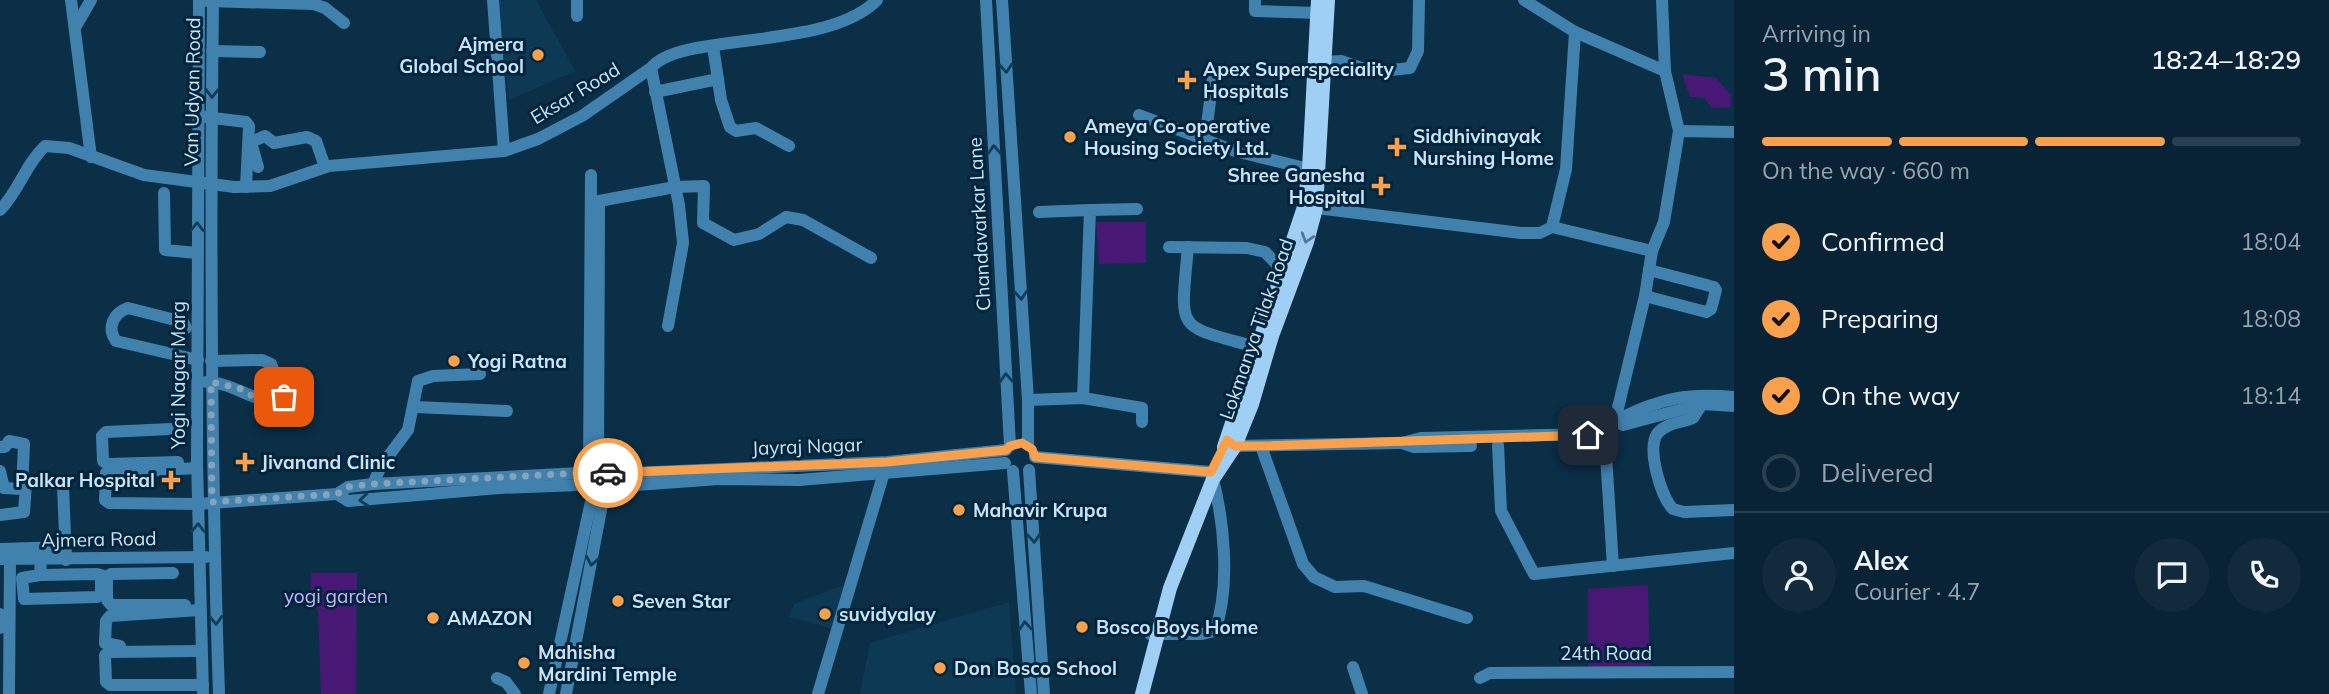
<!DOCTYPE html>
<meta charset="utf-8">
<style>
body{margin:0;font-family:Mulish,sans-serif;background:#112b3d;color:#f1f3f6;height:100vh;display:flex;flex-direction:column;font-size:26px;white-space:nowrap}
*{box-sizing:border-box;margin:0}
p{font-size:23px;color:#98a4ad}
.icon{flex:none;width:38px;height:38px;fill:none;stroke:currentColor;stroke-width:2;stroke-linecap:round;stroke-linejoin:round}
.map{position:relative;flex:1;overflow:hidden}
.side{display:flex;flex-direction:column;background:#082335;width:595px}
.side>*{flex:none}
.pin{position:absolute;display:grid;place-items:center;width:60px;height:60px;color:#fff;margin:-30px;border-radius:14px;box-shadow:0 4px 10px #0006}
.courier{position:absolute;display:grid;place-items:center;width:70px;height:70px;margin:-35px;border:5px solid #f8a04b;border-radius:50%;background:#fff;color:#222;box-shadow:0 2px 9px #0007}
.head em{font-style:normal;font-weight:600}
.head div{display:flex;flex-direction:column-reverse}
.head{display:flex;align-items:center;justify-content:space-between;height:119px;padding:0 28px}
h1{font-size:46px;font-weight:600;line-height:52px}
.bar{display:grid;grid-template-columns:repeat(4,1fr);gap:10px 7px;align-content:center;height:84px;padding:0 28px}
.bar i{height:9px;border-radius:5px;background:#294050}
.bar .active{background:#f8a04b}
.bar p{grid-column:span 4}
.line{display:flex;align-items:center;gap:18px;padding:0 28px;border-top:2px solid #294050}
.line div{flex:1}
.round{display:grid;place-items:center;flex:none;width:74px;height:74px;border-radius:37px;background:#112b3d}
ol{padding:0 28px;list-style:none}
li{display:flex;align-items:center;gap:21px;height:77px}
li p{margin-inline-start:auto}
li .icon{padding:7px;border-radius:50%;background:#f8a04b;color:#111;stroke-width:4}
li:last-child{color:#98a4ad}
li i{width:38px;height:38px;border:4px solid #294050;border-radius:50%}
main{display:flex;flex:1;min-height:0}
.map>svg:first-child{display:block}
</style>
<main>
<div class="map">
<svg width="1734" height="694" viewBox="0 0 1734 694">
<rect width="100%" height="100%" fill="#0a2f47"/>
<g fill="#0e3955">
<path d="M 506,0 L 536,0 L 575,71 L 509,100 L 497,2 Z"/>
<path d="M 851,582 L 837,630 L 789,617 L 794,604 Z"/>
<path d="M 1009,602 L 1016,694 L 860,694 L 870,643 Z"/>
</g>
<g fill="#471975">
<path d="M 1682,74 L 1716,78 L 1731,95 L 1731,107 L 1712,108 L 1704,98 L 1690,97 Z"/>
<path d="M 1096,222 L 1146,222 L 1146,263 L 1099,264 Z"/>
<path d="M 311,573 L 357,573 L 356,694 L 321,694 L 318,610 L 310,603 Z"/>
<path d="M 1648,585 L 1650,670 L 1588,668 L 1588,589 Z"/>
</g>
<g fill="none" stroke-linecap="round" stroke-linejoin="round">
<g stroke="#4181ae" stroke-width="12">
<path d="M 71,0 L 91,157"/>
<path d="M 199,0 L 197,461 L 203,694"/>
<path d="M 213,0 C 210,232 211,463 219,694"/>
<path d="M 493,0 L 504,151"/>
<path d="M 986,0 L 1010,446"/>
<path d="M 1002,0 L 1028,400 L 1028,445"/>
<path d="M 1255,0 L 1255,11 L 1318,13"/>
<path d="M 1662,0 L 1665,71 L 1679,131"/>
<path d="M 207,1 L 314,4 L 325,8 L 344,23"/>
<path d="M 577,16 L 577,0"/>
<path d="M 76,26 L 91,0"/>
<path d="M 1575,32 L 1665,71"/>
<path d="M 713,46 L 721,100 L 730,127 L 736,131 L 756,128 L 789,146"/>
<path d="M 212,51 L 260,52"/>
<path d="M 1326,62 L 1341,61 L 1373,72 L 1410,68 L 1418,51 L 1419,0"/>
<path d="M 651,68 L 679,205 L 683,243 L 668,326"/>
<path d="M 655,92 L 718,79"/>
<path d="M 1139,115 L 1235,151 L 1309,169"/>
<path d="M 205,117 L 246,122 L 249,126 L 246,187"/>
<path d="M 1205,141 L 1213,77"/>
<path d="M 258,167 L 251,142 L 265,136 L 274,143 L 307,137 L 316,141 L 325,167"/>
<path d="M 164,193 L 165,250 L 197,253"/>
<path d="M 599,201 L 675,187 L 704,186 L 703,223 L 734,240 L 759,234 L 786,217 L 803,220 L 871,258"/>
<path d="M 1308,207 L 1521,233 L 1540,233 L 1552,227 L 1566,169 L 1575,32 L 1524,0"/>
<path d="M 0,210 C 19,191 25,165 45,146 L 69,148 L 144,175 L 234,187 L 270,186 L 329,166 L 504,151 L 538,139 L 582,116 L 651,68 C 679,31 826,52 877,0"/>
<path d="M 1039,212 L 1090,210"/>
<path d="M 1552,227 L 1652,251"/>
<path d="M 1169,247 L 1247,248 L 1265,252 L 1284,272"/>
<path d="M 1188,247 C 1180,335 1175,324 1259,348"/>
<path d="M 1645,296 L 1706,312 L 1711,309 L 1716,290 L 1714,287 L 1649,270"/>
<path d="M 186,328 L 183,322 L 128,308 C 114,313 106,327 116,341 L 198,360"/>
<path d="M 206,382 C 234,382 254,404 283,402 L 284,397 L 271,364 L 262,360 L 211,361"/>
<path d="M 1083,398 L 1090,210 L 1137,209"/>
<path d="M 1028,400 L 1083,398 L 1142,408 L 1142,422"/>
<path d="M 1702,404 L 1693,418 C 1681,423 1665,423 1657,434 C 1647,450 1661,497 1673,509 L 1684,512 L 1734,510"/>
<path d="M 415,407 L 507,411"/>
<path d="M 1616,416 L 1645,296 L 1652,251 L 1664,222 L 1679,131 L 1734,132"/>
<path d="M 1621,418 C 1662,398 1688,393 1734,397"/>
<path d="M 1623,425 L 1702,404 L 1734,406"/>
<path d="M 171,429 L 106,432 L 102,436 L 103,461 L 108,464 L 178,462"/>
<path d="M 1609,433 L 1606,455 L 1613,566"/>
<path d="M 1228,441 L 1235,446 L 1402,443 L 1421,438 L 1588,434 L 1604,425"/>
<path d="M 1402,443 L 1414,447 L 1471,446"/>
<path d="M 1498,445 L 1501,511 L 1534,574 L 1734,553"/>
<path d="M 1261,446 L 1303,564 L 1314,577 L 1335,587 L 1364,586 L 1467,618"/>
<path d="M 0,447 L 5,447 L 9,441 L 24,444 L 22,489 L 4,488 L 0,471"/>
<path d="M 1035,457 L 1211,472 C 1224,518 1231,585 1215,631 L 1202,634 L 1150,634"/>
<path d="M 589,466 L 591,175"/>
<path d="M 598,466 L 599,203"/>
<path d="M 197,468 L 106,473 L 105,500 L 109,503 L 198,504 L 337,494 L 348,487 L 373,484 L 580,473"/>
<path d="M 1029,470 L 1044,694"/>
<path d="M 1013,471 L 1031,694"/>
<path d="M 609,474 L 887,462 L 1006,450"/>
<path d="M 373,484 L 381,466 L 408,430 L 418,381 L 433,376 L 480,374"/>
<path d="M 609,487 L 719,479 L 799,480 L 1005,463"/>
<path d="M 337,494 L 348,501 L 499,488 L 579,485"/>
<path d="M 0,515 L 24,512 L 26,484 L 60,484 L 63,486 L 66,560"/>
<path d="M 0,549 L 65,547"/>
<path d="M 0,559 L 206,557"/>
<path d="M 173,573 L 111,574 L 107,576 L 107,600 L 111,605 L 185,605"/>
<path d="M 40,575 L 97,574 L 101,575 L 101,593 L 97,597 L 24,599 L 22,578 L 40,575 L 41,559"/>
<path d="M 0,614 L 0,628"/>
<path d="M 120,646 L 105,643 L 106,621 L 110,616 L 200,610"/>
<path d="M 201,651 L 109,652 L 105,655 L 106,682 L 110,685 L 203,685"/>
<path d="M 1353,667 L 1362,694"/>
<path d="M 497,678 L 506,682 L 515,694"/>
<path d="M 1480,678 L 1490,673 L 1734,672"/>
<path d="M 9,694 L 10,559"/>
<path d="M 549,694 L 592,497"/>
<path d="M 566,694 L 604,494"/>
<path d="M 818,694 L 885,469"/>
</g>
<g stroke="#9fcff4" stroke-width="14">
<path d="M 1224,447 L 1304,207 L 1309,169 L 1318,0"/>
<path d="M 1142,694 L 1170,588 L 1213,479 L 1235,446 L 1252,404 L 1272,336 L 1307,242 L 1316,208 L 1328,0"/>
</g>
</g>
<defs><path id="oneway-chevron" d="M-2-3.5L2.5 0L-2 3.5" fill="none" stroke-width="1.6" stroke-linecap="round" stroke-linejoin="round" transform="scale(1.75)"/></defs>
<g stroke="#103c58">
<use href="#oneway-chevron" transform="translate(1006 68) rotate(86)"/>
<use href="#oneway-chevron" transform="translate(212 93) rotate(91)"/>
<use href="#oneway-chevron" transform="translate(994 150) rotate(-93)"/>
<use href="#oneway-chevron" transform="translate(197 227) rotate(-90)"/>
<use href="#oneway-chevron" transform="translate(1021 295) rotate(86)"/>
<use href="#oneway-chevron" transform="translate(1006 378) rotate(-93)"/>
<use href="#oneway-chevron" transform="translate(364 500) rotate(175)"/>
<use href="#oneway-chevron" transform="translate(198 528) rotate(-90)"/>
<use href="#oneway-chevron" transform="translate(1034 538) rotate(86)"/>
<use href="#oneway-chevron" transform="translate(592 561) rotate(100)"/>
<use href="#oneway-chevron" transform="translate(216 620) rotate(88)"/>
<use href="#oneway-chevron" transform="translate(1025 626) rotate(-95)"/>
</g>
<use stroke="#507a98" href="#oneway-chevron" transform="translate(1307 238) rotate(107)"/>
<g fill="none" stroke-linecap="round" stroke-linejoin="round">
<path stroke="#87a3b9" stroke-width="7" stroke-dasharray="0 12.6" d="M 284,397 L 282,402 L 259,400 L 239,388 L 211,382 L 212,502 L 337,494 L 348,487 L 373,484 L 580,473 L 590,465 L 603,467 L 608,473"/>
<path stroke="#f8a04b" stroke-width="9" d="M 608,473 L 887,462 L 1006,450 L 1010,446 L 1022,443 L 1032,449 L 1035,457 L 1211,472 L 1227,440 L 1235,446 L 1261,446 L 1588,435"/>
</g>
<g fill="#f8a04b" stroke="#00253c" stroke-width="2.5">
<circle cx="538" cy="55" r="7"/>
<path d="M1183.5 69.5h7v7h7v7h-7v7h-7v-7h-7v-7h7z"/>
<circle cx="1070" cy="137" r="7"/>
<path d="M1393.5 136.5h7v7h7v7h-7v7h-7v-7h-7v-7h7z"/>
<path d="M1377.5 175.5h7v7h7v7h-7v7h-7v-7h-7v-7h7z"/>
<circle cx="454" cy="361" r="7"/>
<path d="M241.5 451.5h7v7h7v7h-7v7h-7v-7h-7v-7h7z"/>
<path d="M167.5 469.5h7v7h7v7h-7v7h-7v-7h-7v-7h7z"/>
<circle cx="959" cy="510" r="7"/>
<circle cx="618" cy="601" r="7"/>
<circle cx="825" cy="614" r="7"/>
<circle cx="433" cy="618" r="7"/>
<circle cx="1082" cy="627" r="7"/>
<circle cx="524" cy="663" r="7"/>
<circle cx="940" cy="668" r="7"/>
</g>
<g text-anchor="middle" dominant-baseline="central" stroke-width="6" stroke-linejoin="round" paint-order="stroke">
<g font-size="19" font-weight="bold" fill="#cae2f6" stroke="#00253c" text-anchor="start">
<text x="524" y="44" text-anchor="end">Ajmera<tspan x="524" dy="22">Global School</tspan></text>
<text x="1203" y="69">Apex Superspeciality<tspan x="1203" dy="22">Hospitals</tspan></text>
<text x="1084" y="126">Ameya Co-operative<tspan x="1084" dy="22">Housing Society Ltd.</tspan></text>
<text x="1413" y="136">Siddhivinayak<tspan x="1413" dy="22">Nurshing Home</tspan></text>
<text x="1365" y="175" text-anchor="end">Shree Ganesha<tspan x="1365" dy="22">Hospital</tspan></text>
<text x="468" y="361">Yogi Ratna</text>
<text x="261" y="462">Jivanand Clinic</text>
<text x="155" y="480" text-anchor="end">Palkar Hospital</text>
<text x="973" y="510">Mahavir Krupa</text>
<text x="632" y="601">Seven Star</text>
<text x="839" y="614">suvidyalay</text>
<text x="447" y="618">AMAZON</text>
<text x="1096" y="627">Bosco Boys Home</text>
<text x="538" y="652">Mahisha<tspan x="538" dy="22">Mardini Temple</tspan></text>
<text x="954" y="668">Don Bosco School</text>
</g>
<g font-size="19" fill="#cae2f6" stroke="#00253c">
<text transform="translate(192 92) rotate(-89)">Van Udyan Road</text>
<text transform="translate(575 93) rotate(-31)">Eksar Road</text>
<text transform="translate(979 224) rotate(-93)">Chandavarkar Lane</text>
<text transform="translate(1256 329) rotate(-71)">Lokmanya Tilak Road</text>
<text transform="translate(178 375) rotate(-90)">Yogi Nagar Marg</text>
<text transform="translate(807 446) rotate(-2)">Jayraj Nagar</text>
<text transform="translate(99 539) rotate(-1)">Ajmera Road</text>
<text x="1606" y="653">24th Road</text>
</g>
<g font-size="19" fill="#cdb0fc" stroke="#00253c">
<text x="336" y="596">yogi garden</text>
</g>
</g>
</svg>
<div class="pin" style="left:284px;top:397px;background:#ea580c"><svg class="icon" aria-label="bag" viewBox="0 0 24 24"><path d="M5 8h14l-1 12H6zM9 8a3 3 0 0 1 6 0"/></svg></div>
<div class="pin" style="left:1588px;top:435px;background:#1f2937"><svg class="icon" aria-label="home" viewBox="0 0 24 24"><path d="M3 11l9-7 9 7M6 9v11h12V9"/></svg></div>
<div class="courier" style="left:608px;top:473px"><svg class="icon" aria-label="car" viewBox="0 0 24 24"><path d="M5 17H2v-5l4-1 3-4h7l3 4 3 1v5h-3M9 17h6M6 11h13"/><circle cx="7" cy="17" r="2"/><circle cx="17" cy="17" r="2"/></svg></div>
</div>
<section class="side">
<div class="head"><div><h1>3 min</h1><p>Arriving in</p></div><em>18:24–18:29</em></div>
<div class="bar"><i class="active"></i><i class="active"></i><i class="active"></i><i></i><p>On the way · 660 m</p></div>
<ol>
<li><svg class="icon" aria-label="check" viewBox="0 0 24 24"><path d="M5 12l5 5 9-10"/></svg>Confirmed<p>18:04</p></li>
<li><svg class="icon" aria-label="check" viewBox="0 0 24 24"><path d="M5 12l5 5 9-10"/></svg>Preparing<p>18:08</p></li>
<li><svg class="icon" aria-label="check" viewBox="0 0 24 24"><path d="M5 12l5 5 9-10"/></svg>On the way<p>18:14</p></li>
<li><i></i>Delivered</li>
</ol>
<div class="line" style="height:126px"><a class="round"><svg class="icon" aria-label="person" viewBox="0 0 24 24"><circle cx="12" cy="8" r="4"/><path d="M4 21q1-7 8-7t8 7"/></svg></a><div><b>Alex</b><p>Courier · 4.7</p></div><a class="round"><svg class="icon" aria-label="chat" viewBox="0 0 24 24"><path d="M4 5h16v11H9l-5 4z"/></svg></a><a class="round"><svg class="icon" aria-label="phone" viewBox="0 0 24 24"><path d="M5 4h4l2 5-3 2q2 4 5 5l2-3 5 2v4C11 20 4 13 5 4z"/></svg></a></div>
</section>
</main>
